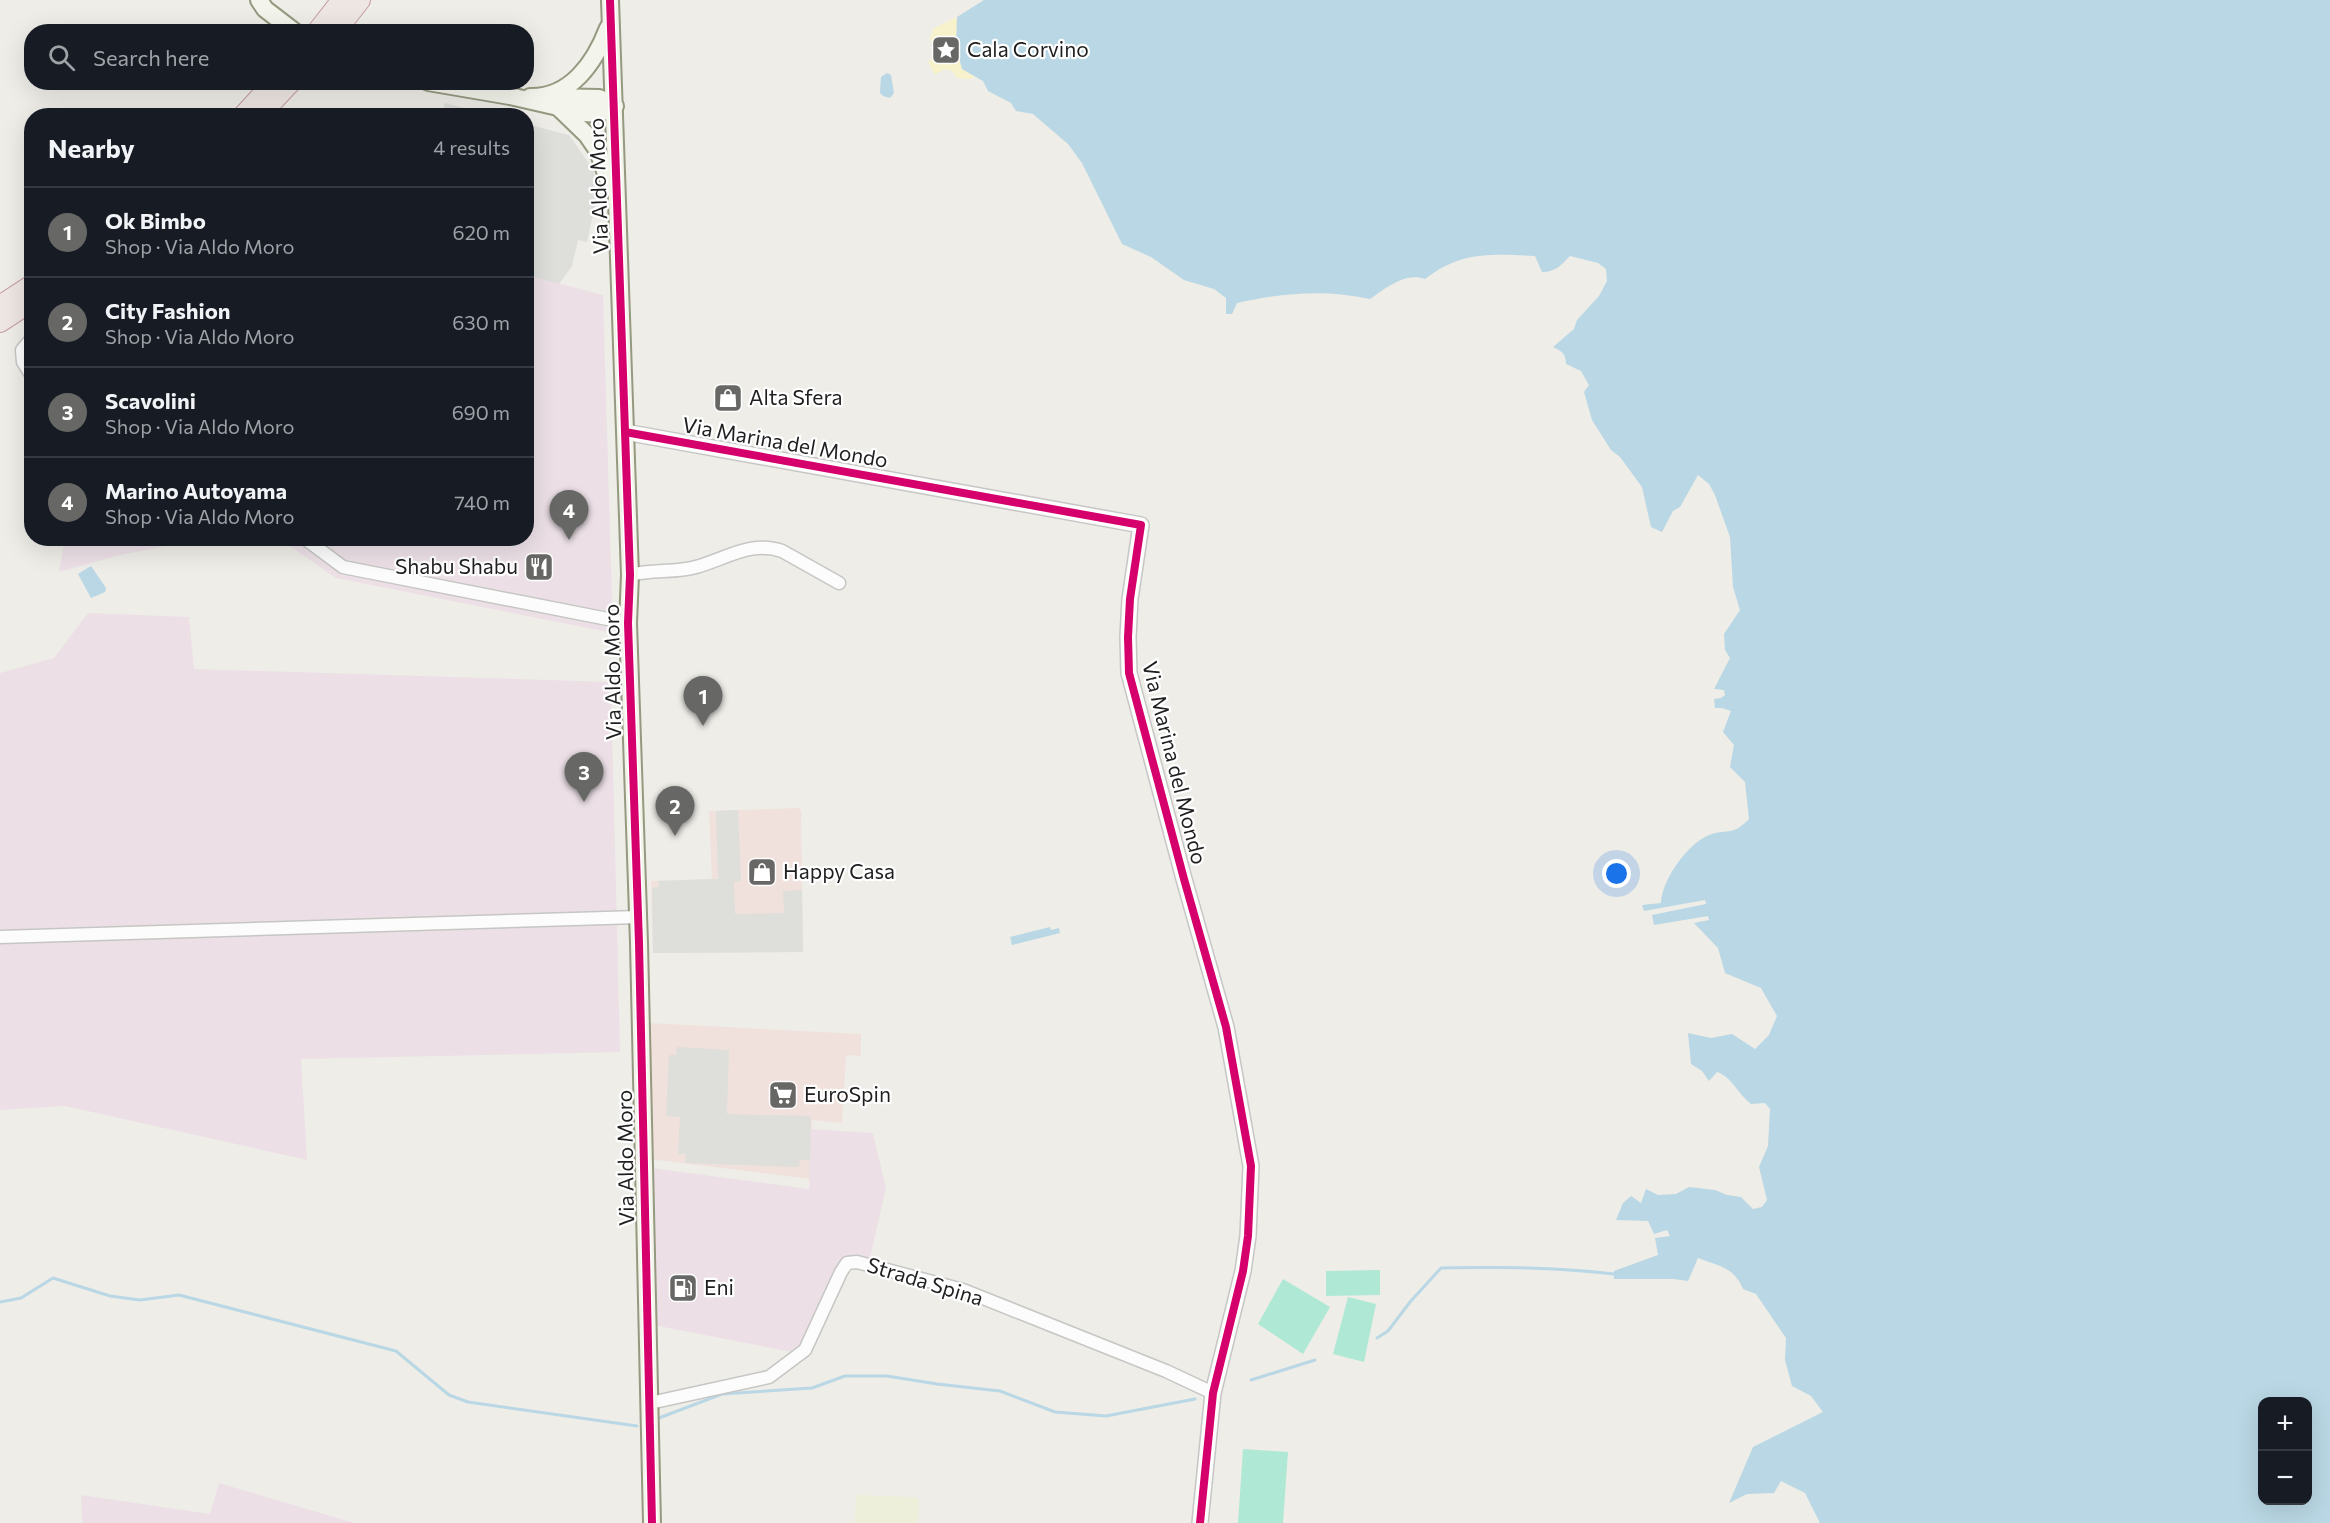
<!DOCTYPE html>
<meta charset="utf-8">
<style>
:root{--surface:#171b24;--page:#242831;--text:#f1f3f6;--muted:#9ea1a6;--line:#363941;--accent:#676765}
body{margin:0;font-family:Commissioner,sans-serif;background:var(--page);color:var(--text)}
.controls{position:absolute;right:18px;bottom:18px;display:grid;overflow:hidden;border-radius:12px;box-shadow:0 6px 24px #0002}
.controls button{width:54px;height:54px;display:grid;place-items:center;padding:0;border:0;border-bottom:2px solid var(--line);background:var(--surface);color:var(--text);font:30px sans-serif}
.you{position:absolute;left:1617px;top:874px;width:21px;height:21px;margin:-15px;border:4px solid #fff;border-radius:50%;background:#1a73e8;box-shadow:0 0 0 9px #1a73e833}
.badge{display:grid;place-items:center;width:39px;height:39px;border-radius:50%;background:var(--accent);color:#fff;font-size:20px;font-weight:700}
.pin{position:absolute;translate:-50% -50px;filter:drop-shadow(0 2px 3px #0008)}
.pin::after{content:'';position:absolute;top:32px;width:21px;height:18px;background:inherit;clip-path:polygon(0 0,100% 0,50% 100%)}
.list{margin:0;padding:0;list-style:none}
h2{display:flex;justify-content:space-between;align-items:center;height:78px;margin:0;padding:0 24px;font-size:26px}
h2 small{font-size:20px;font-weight:400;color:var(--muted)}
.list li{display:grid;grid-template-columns:39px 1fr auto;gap:18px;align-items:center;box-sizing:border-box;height:90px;padding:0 24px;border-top:2px solid var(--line)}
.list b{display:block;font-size:22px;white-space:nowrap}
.list p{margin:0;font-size:20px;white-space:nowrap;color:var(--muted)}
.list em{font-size:20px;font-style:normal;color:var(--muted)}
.icon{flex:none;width:33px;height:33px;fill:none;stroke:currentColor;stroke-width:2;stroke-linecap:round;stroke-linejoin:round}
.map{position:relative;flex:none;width:2330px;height:1523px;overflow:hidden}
.search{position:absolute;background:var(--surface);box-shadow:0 6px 24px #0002;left:24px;top:24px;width:510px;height:66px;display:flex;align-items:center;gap:15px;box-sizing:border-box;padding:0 21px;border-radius:24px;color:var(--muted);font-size:22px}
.panel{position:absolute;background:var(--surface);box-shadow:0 6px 24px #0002;left:24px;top:108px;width:510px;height:438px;border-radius:24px}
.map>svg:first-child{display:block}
.commercial{fill:#f1e1dc}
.industrial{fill:#ece0e6}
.farmland{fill:#edefda}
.sand{fill:#f7f2cc}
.pitch{fill:#afe9d5}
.parking{fill:#dededb}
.water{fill:#b9d7e4;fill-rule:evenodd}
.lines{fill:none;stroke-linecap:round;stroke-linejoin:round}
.stream{stroke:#b9d7e4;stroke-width:3}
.minor-casing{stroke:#c6c6c4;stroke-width:15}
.tertiary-casing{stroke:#c6c6c4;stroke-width:18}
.secondary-casing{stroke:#95997f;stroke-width:20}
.trunk-casing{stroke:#c69da5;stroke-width:22}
.minor{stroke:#fcfcfc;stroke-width:12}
.tertiary{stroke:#fcfcfc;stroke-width:15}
.secondary{stroke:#f3f4eb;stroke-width:16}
.trunk{stroke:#eee6e2;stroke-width:20}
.cycleway-casing{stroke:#fff;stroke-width:11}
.cycleway{stroke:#d6006c;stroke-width:8}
.labels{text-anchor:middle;stroke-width:4.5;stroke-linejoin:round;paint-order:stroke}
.poi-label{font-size:21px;fill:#1f1f1f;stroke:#fff;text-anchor:start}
.street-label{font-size:21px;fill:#1f1f1f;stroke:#fff}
</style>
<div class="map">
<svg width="2330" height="1523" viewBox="0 0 2330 1523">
<rect width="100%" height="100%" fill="#eeede8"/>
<g class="commercial">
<path d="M799 808 801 811 803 952 653 953 651 881 712 879 709 811Z"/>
<path d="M648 1023 861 1034V1056L846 1055 842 1123 812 1120 810 1179 649 1159Z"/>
</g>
<g class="industrial">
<path d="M527 275 603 295 613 633 336 578 280 539 526 538Z"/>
<path d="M65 538H188V539L185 542 116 556 59 572Z"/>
<path d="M88 613 189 617 194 669 611 682 620 1052 301 1059 307 1160 65 1106 0 1110V673L54 658Z"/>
<path d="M810 1129 873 1133 886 1188 870 1258 843 1257 799 1348 792 1352 653 1325 651 1168 809 1189Z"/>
<path d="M219 1483 354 1523H82L81 1495 210 1514Z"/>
</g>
<path class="farmland" d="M856 1495 915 1497 919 1501 918 1523H855Z"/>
<path class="sand" d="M957 17 956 46 962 69 975 77 970 79 957 78 952 71 944 69 935 75 928 62 936 54 930 39 933 29Z"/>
<g class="pitch">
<path d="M1380 1270V1295L1326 1296V1271Z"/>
<path d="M1283 1279 1330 1307 1303 1354 1258 1324Z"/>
<path d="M1348 1297 1376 1304 1364 1362 1333 1354Z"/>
<path d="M1243 1449 1288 1452 1283 1523H1238Z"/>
</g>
<g class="parking">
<path d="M445 103 493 115H441Z"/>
<path d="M526 124 569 135 594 171 598 192 587 242 578 240 572 266 559 284 527 275Z"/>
<path d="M738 810 741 881 734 882 735 914 784 913 783 891 802 890 803 952 653 953 652 888 659 887 658 881 718 879 716 811Z"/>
<path d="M677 1047 729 1050 727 1114 811 1116 810 1160H800L799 1167 685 1163 686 1154H678L680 1117 666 1116 669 1055H676Z"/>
</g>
<g class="water">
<path d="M984 0H2330V1523H1820L1805 1493 1781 1481 1774 1493 1747 1494 1729 1503 1753 1447 1823 1412 1811 1396 1792 1386 1785 1360 1786 1338 1756 1294 1743 1289C1734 1267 1719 1266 1698 1258L1688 1281 1674 1279H1614V1271L1658 1255 1655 1238 1670 1236 1667 1230 1654 1234 1648 1221 1616 1220 1623 1203 1631 1196 1641 1203 1646 1189 1658 1195 1676 1194 1689 1187 1715 1190 1727 1195 1741 1197 1753 1209 1762 1207 1767 1200 1759 1167 1768 1146 1770 1109 1765 1103 1751 1104C1738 1094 1732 1077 1717 1072L1709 1081 1702 1071 1691 1064 1688 1033 1711 1038 1732 1034 1755 1049 1769 1035 1777 1016 1761 988 1725 973 1718 948 1694 923 1709 920 1708 916 1654 925 1652 915 1706 904 1705 900 1644 911 1642 905 1661 903C1662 880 1687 845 1707 836 1727 827 1731 838 1749 819L1745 782 1730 767 1734 745 1723 732 1731 711 1722 708H1715L1714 699 1721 698 1725 695 1724 690 1714 689 1730 658 1725 650 1724 634 1740 610 1733 587 1730 537 1715 495 1709 484 1698 475 1680 507 1673 511 1662 532 1651 527 1642 487 1620 457 1611 450 1592 420 1584 392 1589 385 1581 371 1566 364C1566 354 1562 351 1553 347L1574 329 1577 320 1599 296 1607 281 1606 269 1598 263 1570 256C1561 265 1556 272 1542 272L1535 256C1492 254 1461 251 1425 279 1405 272 1386 288 1370 299 1326 289 1281 293 1237 303L1232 314H1226V298L1214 289 1184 280 1151 257 1122 244 1082 163 1068 144 1033 114 1016 111 1011 103 988 91 983 81 962 69 956 46 957 17ZM2262 1402H2308V1500H2262Z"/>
<path d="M887 73 891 75 894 93 890 98 883 96 880 93 881 77Z"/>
<path d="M91 566 106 588 105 592 91 598 78 574Z"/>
<path d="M1050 927 1051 930 1059 928 1060 933 1012 945 1010 937Z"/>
</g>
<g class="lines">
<g class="stream">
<path d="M0 1302 21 1298 53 1278 110 1296 140 1300 179 1295 396 1351 449 1395 468 1402 637 1426"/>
<path d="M1377 1338 1388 1331 1410 1302 1441 1268C1499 1267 1556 1267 1614 1274"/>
<path d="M1251 1380 1315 1360"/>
<path d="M659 1418 722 1394 812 1388 845 1376H887L937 1384 1000 1391 1055 1412 1106 1416 1195 1399"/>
</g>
<g class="minor-casing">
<g id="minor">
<path d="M32 338 22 350 23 362 32 376"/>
<path d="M304 538 343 567 628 623"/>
<path d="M630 575C652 569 675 573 696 567 725 559 752 540 782 551L839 583"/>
<path d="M0 937 638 917"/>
<path d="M650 1403 769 1377 805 1350 841 1272 847 1263 857 1262 963 1290 1166 1371 1213 1393"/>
</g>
</g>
<g class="tertiary-casing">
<path id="tertiary" d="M625 432 1141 525 1130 599 1128 637 1129 673 1184 879 1226 1027 1251 1166 1248 1236 1243 1271 1213 1393 1200 1523"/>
</g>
<g class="secondary-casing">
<g id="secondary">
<path d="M259 0 265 9 295 32"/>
<path d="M610 0 630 575 628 623 639 943 652 1523"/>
<path d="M428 82 510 96 558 107 587 135 598 151 611 188"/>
<path d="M530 97C571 98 595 62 608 28"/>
<path d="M548 97 599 98 615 106C597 119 579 112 559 108"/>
</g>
</g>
<g class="trunk-casing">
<g id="trunk">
<path d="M317 32 342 0"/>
<path d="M335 32 360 0"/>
<path d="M243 116 264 93"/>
<path d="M259 116 291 82"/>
<path d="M0 306 32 285"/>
<path d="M0 322 32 301"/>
</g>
</g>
<use href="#minor" class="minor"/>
<use href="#tertiary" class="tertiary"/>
<use href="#secondary" class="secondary"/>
<use href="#trunk" class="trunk"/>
<g class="cycleway-casing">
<g id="cycleway">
<path d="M610 0 630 575 628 623 639 943 652 1523"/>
<path d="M625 432 1141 525 1130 599 1128 637 1129 673 1184 879 1226 1027 1251 1166 1248 1236 1243 1271 1213 1393 1200 1523"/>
</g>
</g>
<use href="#cycleway" class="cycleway"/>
</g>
<defs>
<g id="sight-square" transform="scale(1.5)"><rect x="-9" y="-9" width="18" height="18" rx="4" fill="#676765" stroke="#fff"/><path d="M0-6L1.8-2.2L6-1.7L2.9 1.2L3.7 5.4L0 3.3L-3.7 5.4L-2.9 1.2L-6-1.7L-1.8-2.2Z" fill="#fff"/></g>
<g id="shop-square" transform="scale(1.5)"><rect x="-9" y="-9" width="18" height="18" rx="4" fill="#676765" stroke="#fff"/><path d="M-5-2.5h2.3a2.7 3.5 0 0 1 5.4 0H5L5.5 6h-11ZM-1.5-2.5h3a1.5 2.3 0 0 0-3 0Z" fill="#fff"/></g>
<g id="restaurant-square" transform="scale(1.5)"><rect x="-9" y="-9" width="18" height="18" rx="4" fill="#676765" stroke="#fff"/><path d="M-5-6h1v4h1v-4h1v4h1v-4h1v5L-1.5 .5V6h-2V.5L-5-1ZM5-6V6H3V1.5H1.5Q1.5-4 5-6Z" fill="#fff"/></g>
<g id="supermarket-square" transform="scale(1.5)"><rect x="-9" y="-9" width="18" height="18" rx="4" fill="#676765" stroke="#fff"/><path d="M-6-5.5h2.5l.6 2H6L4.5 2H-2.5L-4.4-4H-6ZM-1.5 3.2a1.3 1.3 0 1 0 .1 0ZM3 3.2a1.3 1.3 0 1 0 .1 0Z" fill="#fff"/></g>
<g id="fuel-square" transform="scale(1.5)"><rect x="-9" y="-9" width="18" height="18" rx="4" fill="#676765" stroke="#fff"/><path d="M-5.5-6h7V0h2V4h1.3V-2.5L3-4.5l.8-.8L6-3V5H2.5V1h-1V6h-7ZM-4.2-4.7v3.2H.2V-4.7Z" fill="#fff"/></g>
</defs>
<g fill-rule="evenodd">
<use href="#sight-square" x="946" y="50"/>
<use href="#shop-square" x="728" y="398"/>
<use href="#restaurant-square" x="539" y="567"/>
<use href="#shop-square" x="762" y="872"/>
<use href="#supermarket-square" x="783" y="1095"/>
<use href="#fuel-square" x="683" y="1288"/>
</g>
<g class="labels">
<g class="poi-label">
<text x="967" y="57">Cala Corvino</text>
<text x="749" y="405">Alta Sfera</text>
<text x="518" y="574" text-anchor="end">Shabu Shabu</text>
<text x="783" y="879">Happy Casa</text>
<text x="804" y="1102">EuroSpin</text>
<text x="704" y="1295">Eni</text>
</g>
<g class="street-label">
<text transform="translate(599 186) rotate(-92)" y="7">Via Aldo Moro</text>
<text transform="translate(785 443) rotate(10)" y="7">Via Marina del Mondo</text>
<text transform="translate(613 672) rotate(-91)" y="7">Via Aldo Moro</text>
<text transform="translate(1174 763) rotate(76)" y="7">Via Marina del Mondo</text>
<text transform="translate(626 1158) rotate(-91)" y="7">Via Aldo Moro</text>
<text transform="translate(925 1282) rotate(17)" y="7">Strada Spina</text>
</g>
</g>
</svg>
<div class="controls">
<button>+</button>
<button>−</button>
</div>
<div class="you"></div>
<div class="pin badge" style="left:703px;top:726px">1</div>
<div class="pin badge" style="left:675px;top:836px">2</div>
<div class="pin badge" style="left:584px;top:802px">3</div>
<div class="pin badge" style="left:569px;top:540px">4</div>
<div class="search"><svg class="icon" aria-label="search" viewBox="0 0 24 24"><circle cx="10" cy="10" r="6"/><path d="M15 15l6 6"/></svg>Search here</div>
<section class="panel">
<h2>Nearby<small>4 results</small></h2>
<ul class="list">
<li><span class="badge">1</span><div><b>Ok Bimbo</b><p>Shop · Via Aldo Moro</p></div><em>620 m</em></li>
<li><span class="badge">2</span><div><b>City Fashion</b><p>Shop · Via Aldo Moro</p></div><em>630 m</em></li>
<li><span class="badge">3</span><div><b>Scavolini</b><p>Shop · Via Aldo Moro</p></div><em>690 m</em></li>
<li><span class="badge">4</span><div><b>Marino Autoyama</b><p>Shop · Via Aldo Moro</p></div><em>740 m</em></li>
</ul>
</section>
</div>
